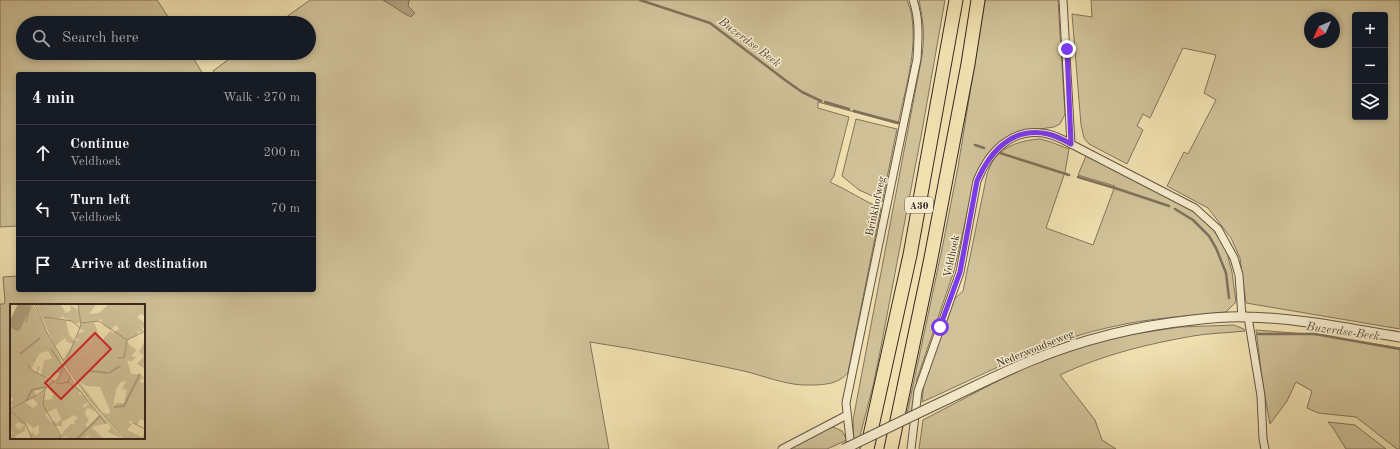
<!DOCTYPE html>
<meta charset="utf-8">
<style>
:root{--surface:#171b24;--page:#242831;--text:#f1f3f6;--muted:#9ea1a6;--line:#363941}
body{margin:0;font-family:"Old Standard TT",serif;background:var(--page);color:var(--text)}
.controls{position:absolute;right:12px;top:12px;display:grid;overflow:hidden;border-radius:4px;box-shadow:0 2px 6px #0003}
.controls button{width:36px;height:36px;display:grid;place-items:center;padding:0;border:0;border-bottom:1px solid var(--line);background:var(--surface);color:var(--text);font:20px sans-serif}
.compass{position:absolute;left:1304px;top:12px;width:36px;height:36px;border-radius:50%;background:var(--surface);box-shadow:0 2px 6px #0003;rotate:225deg}
.stop{position:absolute;width:12px;height:12px;margin:-9px;border:3px solid #7c3aed;border-radius:50%;background:#fff}
.stop.end{background:#7c3aed;border-color:#fff;box-shadow:0 1px 4px #0008}
.list{margin:0;padding:0;list-style:none}
h2{display:flex;justify-content:space-between;align-items:center;height:52px;margin:0;padding:0 16px;font-size:17px}
h2 small{font-size:13px;font-weight:400;color:var(--muted)}
.list li{display:grid;grid-template-columns:26px 1fr auto;gap:12px;align-items:center;box-sizing:border-box;height:56px;padding:0 16px;border-top:1px solid var(--line)}
.list b{display:block;font-size:15px;white-space:nowrap}
.list p{margin:0;font-size:13px;white-space:nowrap;color:var(--muted)}
.list em{font-size:13px;font-style:normal;color:var(--muted)}
.icon{flex:none;width:22px;height:22px;fill:none;stroke:currentColor;stroke-width:2;stroke-linecap:round;stroke-linejoin:round}
.map{position:relative;flex:none;width:1400px;height:449px;overflow:hidden}
.search{position:absolute;background:var(--surface);box-shadow:0 2px 6px #0003;left:16px;top:16px;width:300px;height:44px;display:flex;align-items:center;gap:10px;box-sizing:border-box;padding:0 14px;border-radius:22px;color:var(--muted);font-size:15px}
.panel{position:absolute;background:var(--surface);box-shadow:0 2px 6px #0003;left:16px;top:72px;width:300px;height:220px;border-radius:4px}
.map>svg:first-child{display:block}
.green{fill:#d0c198;stroke:#83745c;fill-rule:evenodd}
.water{fill:#b1a17f;stroke:#807059}
.lines{fill:none;stroke-linecap:round;stroke-linejoin:round}
.stream{stroke:#807059;stroke-width:2.5}
.minor-casing{stroke:#645545;stroke-width:9}
.tertiary-casing{stroke:#645545;stroke-width:11}
.motorway-casing{stroke:#362721;stroke-width:15}
.minor{stroke:#f5ebcc;stroke-width:7}
.tertiary{stroke:#f5ebcc;stroke-width:9}
.motorway{stroke:#f0e0b0;stroke-width:13}
.tertiary-bridge-casing{stroke:#645545;stroke-width:11;stroke-linecap:butt}
.tertiary-bridge{stroke:#f5ebcc;stroke-width:9}
.route{stroke:#7c3aed;stroke-width:5}
.labels{text-anchor:middle;stroke-width:3;stroke-linejoin:round;paint-order:stroke}
.shield{fill:#f5ebcc;stroke:#6f6254;stroke-width:1}
.shield-label{font-size:10px;font-weight:bold;fill:#362721}
.street-label{font-size:11px;fill:#362721;stroke:#f5ebcc}
.water-label{font-size:12px;font-style:italic;fill:#5b4c3d;stroke:#f5ebcc}
.inset-river{fill:none;stroke:#b1a17f;stroke-width:2}
.inset-road{fill:none;stroke:#a69677;stroke-width:1}
.view{fill:#d62828;fill-opacity:0.15;stroke:#d62828;stroke-width:2}
.inset-edge{fill:none;stroke:#362721;stroke-width:2}
</style>
<div class="map">
<svg width="1400" height="449" viewBox="0 0 1400 449">
<rect width="100%" height="100%" fill="#f0e0b0"/>
<filter id="stains"><feTurbulence type="fractalNoise" baseFrequency=".005" numOctaves="4"/><feColorMatrix values="0 0 0 0 .2 0 0 0 0 .09 0 0 0 0 .02 0 0 0 .5 -.17"/></filter>
<radialGradient id="worn" r=".72"><stop offset=".6" stop-color="#630" stop-opacity="0"/><stop offset="1" stop-color="#630" stop-opacity=".3"/></radialGradient>
<g class="green">
<path d="M0 0H157L172 23H23V53H190L203 74H18V226L0 227Z"/>
<path d="M310 0H383L397 8 408 6 409 0H907C909 6 912 12 912 18 917 53 905 90 898 124L818 102V108L849 117 834 176 830 182C848 190 863 201 881 208L848 372C839 386 818 385 803 385 783 384 764 376 744 371 693 360 642 350 590 342L609 449H0V304H4L5 301 3 277 18 276V290H314V74H215L213 71 237 53H309V23H278ZM11 305H144V438H11Z"/>
<path d="M919 0H945L922 131 880 352 873 386 857 447 854 448 853 420 922 56C925 35 923 20 919 0Z"/>
<path d="M985 0H1058L1065 114 1060 124 1054 127 1025 131 1007 137 990 152 983 163 975 179 954 271 917 379 911 420 905 423 942 249 958 167Z"/>
<path d="M1091 0H1400V329L1246 303 1240 258 1231 238 1208 208 1167 186 1184 152 1188 154 1216 100 1204 93 1216 55 1183 48 1150 118 1143 114 1137 126 1143 130 1127 164 1089 144 1084 138 1081 125 1072 14 1092 17ZM1355 15H1385V117H1355ZM1310 18H1334V42H1310Z"/>
<path d="M856 119 897 129 882 202 879 199 859 190 842 176Z"/>
<path d="M1040 139 1051 142 1069 149 1065 172 1046 228 1093 245 1115 186 1078 175 1086 156 1169 196 1203 218 1214 231 1226 249 1232 272 1236 302 1226 312C1188 316 1149 318 1111 327 1045 341 983 375 922 402L924 382 952 301 963 291 987 174C989 169 991 164 994 159 1005 145 1023 140 1040 139Z"/>
<path d="M1234 325 1244 329 1245 331C1228 333 1210 333 1193 336 1147 344 1102 355 1060 375L1095 420 1102 440 1116 449H919L923 420 1032 363 1075 348 1128 335 1180 327Z"/>
<path d="M1256 330 1319 335 1400 348V449H1397L1356 417 1318 413 1307 408 1312 391 1296 382 1287 401 1270 424 1263 385Z"/>
<path d="M1328 422 1355 425 1386 449H1346L1333 428Z"/>
<path d="M833 427 842 431 847 440 827 449H789L825 430Z"/>
</g>
<path class="water" d="M383 0H409L408 6 415 13 411 17C401 13 393 5 383 0Z"/>
<g class="lines">
<g class="stream">
<path d="M640 0 710 23 785 80 802 92 821 101"/>
<path d="M825 102 849 109"/>
<path d="M854 111 899 123"/>
<path d="M975 145 984 148"/>
<path d="M1000 153 1069 175"/>
<path d="M1078 177 1118 189 1169 206"/>
<path d="M1175 209 1193 220 1209 236 1216 248 1226 273 1229 298"/>
<path d="M1258 334H1315L1400 349"/>
</g>
<g class="minor-casing">
<g id="minor">
<path d="M1063 0 1071 144 1195 208 1218 229 1234 258 1239 275 1242 317"/>
<path d="M1248 317 1261 396 1263 439 1265 449"/>
<path d="M782 449 847 415"/>
<path d="M851 449 846 403 917 59C918 39 920 20 913 0"/>
<path d="M911 449 918 391 960 272 977 181C989 151 1013 126 1048 134 1056 136 1064 140 1071 144"/>
</g>
</g>
<g class="tertiary-casing">
<path id="tertiary" d="M931 407C964 392 996 375 1030 361 1083 339 1136 326 1193 320 1211 318 1229 316 1247 317 1299 318 1350 329 1400 337"/>
</g>
<g class="motorway-casing">
<g id="motorway">
<path d="M867 449 910 255 956 0"/>
<path d="M891 449 930 263 968 64 978 0"/>
</g>
</g>
<use href="#minor" class="minor"/>
<use href="#tertiary" class="tertiary"/>
<use href="#motorway" class="motorway"/>
<g class="tertiary-bridge-casing">
<path id="tertiary-bridge" d="M844 449 931 407"/>
</g>
<use href="#tertiary-bridge" class="tertiary-bridge"/>
</g>
<g class="lines">
<path class="route" d="M940 327 960 272 977 181C990 151 1013 126 1048 134 1056 136 1064 140 1071 144L1067 49"/>
</g>
<g class="labels">
<rect class="shield" x="905" y="197" width="28" height="16" rx="3"/>
<g class="shield-label">
<text x="919" y="209">A30</text>
</g>
<g class="street-label">
<text transform="translate(875 206) rotate(-78)" y="4">Brinkhofweg</text>
<text transform="translate(951 256) rotate(-78)" y="4">Veldhoek</text>
<text transform="translate(1035 348) rotate(-22)" y="4">Nederwoudseweg</text>
</g>
<g class="water-label">
<text transform="translate(750 42) rotate(37)" y="4">Buzerdse Beek</text>
<text transform="translate(1343 331) rotate(8)" y="4">Buzerdse Beek</text>
</g>
</g>
<g transform="translate(10 304)">
<rect width="135" height="135" fill="#f0e0b0"/>
<path d="M19 0H23L54 62 45 51 76 94 113 135 98 128 101 123 97 119 82 123 94 135H78L79 131 73 135H55L57 132 49 135 54 127 61 120H65L64 117 68 114 64 111 52 118V122H44L51 133 48 135H23L19 129H24L25 133 29 129V121L23 124 18 119 12 120 8 118 5 121 7 124 9 126 15 120V127L5 132 7 135H0L2 128 0 126V105L15 98 23 104 28 100 22 94 3 103 0 100 3 95 0 91V23L10 26 20 5ZM38 47 42 54 34 57 31 71 27 70 30 63 28 62 26 69 21 65 30 49ZM45 69H50L46 78 38 84 43 90 42 95 34 96 35 86 27 92 23 85 38 83 45 78 37 77 34 72 38 73ZM69 88H71L90 111 77 124 76 119H79L78 115 81 113 77 114 75 109 77 104 82 105V109L84 105 79 99 75 103 72 102 79 98 72 90 69 91ZM46 104 51 115 46 120 45 117 41 119 35 110ZM26 0H50L56 9 61 6 60 1 68 6V0H86L79 10 89 9 99 0H135V12L131 10 127 13 135 19V26L131 20 133 27 130 28 128 26V30L117 36 119 41 127 46 121 52 126 53 121 58 117 55 121 70H130L135 74 130 76 131 79 135 78V117L130 115 127 121 121 118 122 115 120 118 117 117 122 120 117 126 132 133 135 128V135H116L82 98 55 59 57 54 55 59 47 47ZM52 12 65 20 71 18 70 25 75 27 68 29 66 34 69 36 65 37 59 31 56 16 40 14H51ZM91 15 94 22 93 25 95 22 100 26 106 21 109 25 103 29 100 27 91 38 84 18ZM55 34 57 38 63 40 53 55 45 42ZM69 77 76 82 90 83 100 107 99 110 93 109ZM116 77 112 85 117 86 114 99H106L103 103 106 85 111 78ZM135 36V65L127 60 134 52 129 48Z" fill="#d0c198" fill-rule="evenodd"/>
<path d="M8 0H19L20 5 10 26 7 27 0 23V16Z" fill="#b1a17f"/>
<path class="inset-river" d="M10 50 30 34M80 67 98 69M99 69 110 62M16 97 22 86 36 83M104 103 114 102 130 70M67 135 90 112"/>
<path class="inset-road" d="M25 0 37 29 60 68 80 96 115 135M34 13 62 17 70 24M16 18 21 0M71 19 89 17 117 36 135 27M41 45 60 73 58 78M108 54H114L117 36M17 60 23 67 45 78M46 78 49 80 58 78 71 88 96 120M35 85 33 101 51 132 48 135M0 105 26 92 49 74 71 21 68 0M0 106 16 121 22 135M123 119 135 125"/>
<path class="view" d="M85 29 101 45 51 95 35 79Z"/>
<rect width="135" height="135" class="inset-edge"/>
</g>
<rect width="100%" height="100%" filter="url(#stains)"/>
<rect width="100%" height="100%" fill="url(#worn)"/>
</svg>
<div class="controls">
<button>+</button>
<button>−</button>
<button><svg class="icon" aria-label="layers" viewBox="0 0 24 24"><path d="M12 4l9 5-9 5-9-5zM3 14l9 5 9-5"/></svg></button>
</div>
<svg class="compass" viewBox="-18 -18 36 36"><path d="M0-13l5 13h-10z" fill="#e53935"/><path d="M0 13l5-13h-10z" fill="#9ea1a6"/></svg>
<div class="stop" style="left:940px;top:327px"></div>
<div class="stop end" style="left:1067px;top:49px"></div>
<div class="search"><svg class="icon" aria-label="search" viewBox="0 0 24 24"><circle cx="10" cy="10" r="6"/><path d="M15 15l6 6"/></svg>Search here</div>
<section class="panel">
<h2>4 min<small>Walk · 270 m</small></h2>
<ul class="list">
<li><svg class="icon" aria-label="ahead" viewBox="0 0 24 24"><path d="M12 20V5M6 11l6-6 6 6"/></svg><div><b>Continue</b><p>Veldhoek</p></div><em>200 m</em></li>
<li><svg class="icon" aria-label="left" viewBox="0 0 24 24"><path d="M17 20v-9H6M10 6l-5 5 5 5"/></svg><div><b>Turn left</b><p>Veldhoek</p></div><em>70 m</em></li>
<li><svg class="icon" aria-label="arrive" viewBox="0 0 24 24"><path d="M6 21V4h12l-3 4 3 4H6"/></svg><div><b>Arrive at destination</b></div></li>
</ul>
</section>
</div>
